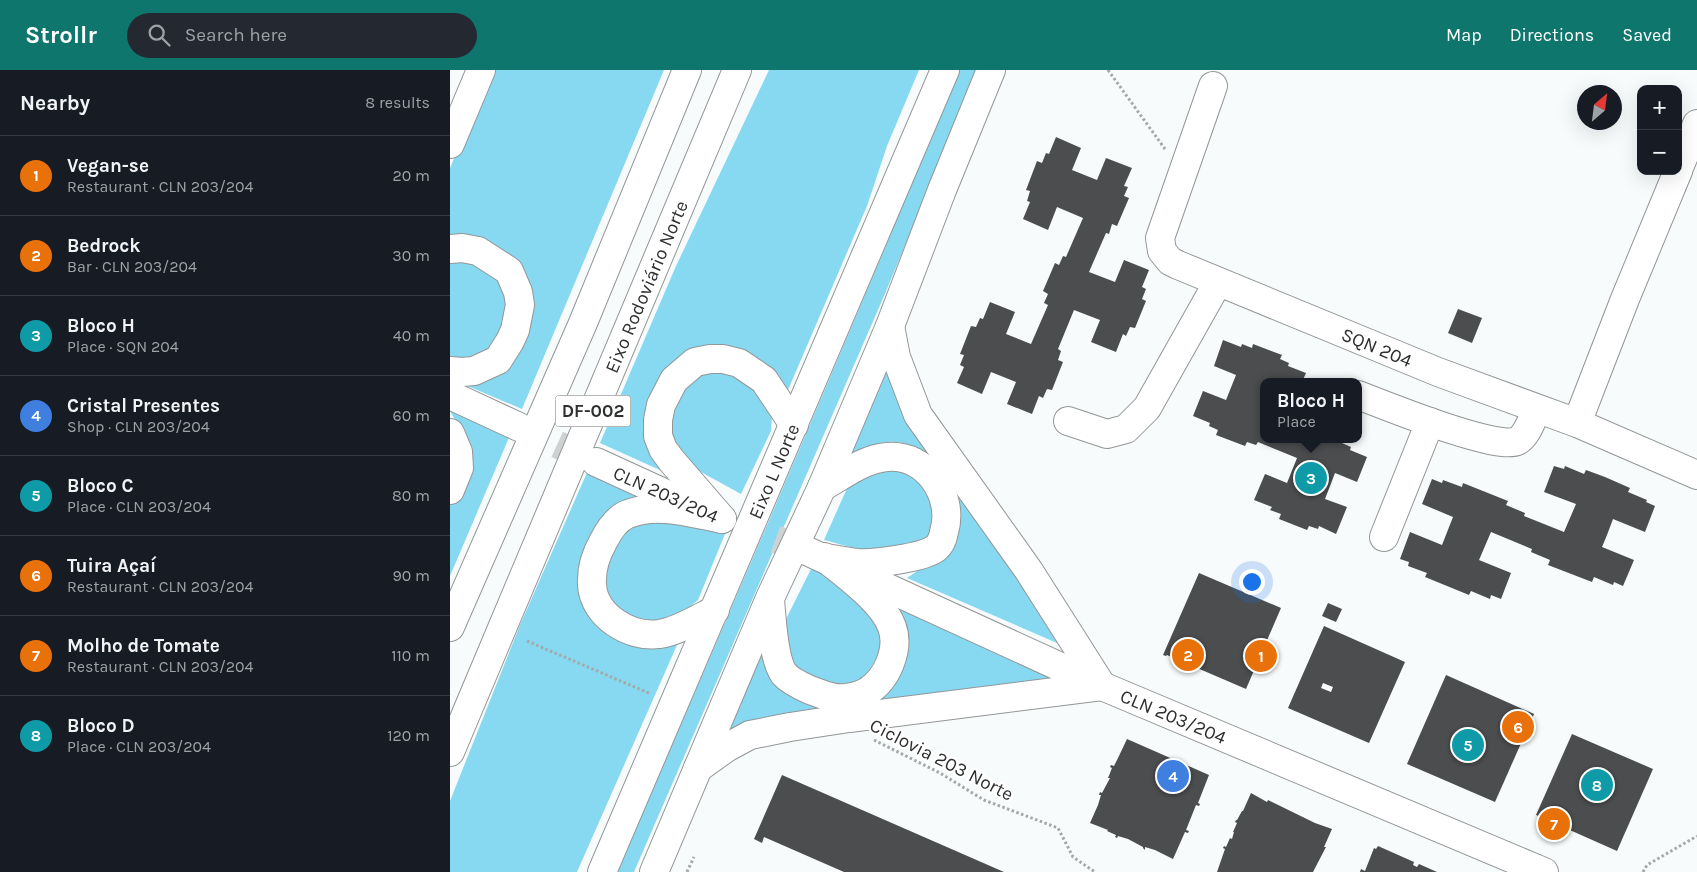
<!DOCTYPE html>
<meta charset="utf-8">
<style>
:root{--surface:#171b24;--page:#242831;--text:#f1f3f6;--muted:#9ea1a6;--line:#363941;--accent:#0f766e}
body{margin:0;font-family:Karla,sans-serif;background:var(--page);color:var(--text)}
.controls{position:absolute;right:15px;top:15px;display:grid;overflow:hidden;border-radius:10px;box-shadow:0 5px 20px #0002}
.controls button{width:45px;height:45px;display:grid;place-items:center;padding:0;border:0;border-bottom:1px solid var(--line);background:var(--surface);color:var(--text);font:25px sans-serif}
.compass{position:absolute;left:1127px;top:15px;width:45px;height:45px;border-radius:50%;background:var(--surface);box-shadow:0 5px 20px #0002;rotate:28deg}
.you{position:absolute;left:801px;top:511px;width:18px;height:18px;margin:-12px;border:4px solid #fff;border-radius:50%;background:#1a73e8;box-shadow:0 0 0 8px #1a73e833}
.badge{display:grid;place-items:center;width:32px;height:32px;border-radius:50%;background:var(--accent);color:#fff;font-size:16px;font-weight:700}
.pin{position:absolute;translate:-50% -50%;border:2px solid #fff;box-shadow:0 1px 5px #0006}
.popup{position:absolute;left:810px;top:308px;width:102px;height:65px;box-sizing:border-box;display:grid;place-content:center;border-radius:10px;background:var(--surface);filter:drop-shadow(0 1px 4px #0005);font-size:16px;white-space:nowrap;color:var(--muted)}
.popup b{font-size:19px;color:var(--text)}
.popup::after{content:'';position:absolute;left:50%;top:100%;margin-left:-10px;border:10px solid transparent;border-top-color:var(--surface)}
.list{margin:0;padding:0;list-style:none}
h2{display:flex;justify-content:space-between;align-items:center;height:65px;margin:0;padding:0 20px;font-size:21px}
h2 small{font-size:16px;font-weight:400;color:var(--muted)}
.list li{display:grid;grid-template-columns:32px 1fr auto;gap:15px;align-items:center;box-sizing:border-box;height:80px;padding:0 20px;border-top:1px solid var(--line)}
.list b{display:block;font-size:19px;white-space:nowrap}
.list p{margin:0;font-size:16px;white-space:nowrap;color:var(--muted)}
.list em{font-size:16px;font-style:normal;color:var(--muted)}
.icon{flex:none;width:28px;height:28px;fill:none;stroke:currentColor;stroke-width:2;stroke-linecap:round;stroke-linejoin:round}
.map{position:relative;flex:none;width:1247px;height:802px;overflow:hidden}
header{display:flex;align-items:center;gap:30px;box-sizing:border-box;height:70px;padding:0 25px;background:var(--accent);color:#fff}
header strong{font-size:24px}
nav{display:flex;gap:28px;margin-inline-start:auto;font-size:18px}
.search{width:350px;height:45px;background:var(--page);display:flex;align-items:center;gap:12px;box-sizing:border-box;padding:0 18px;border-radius:28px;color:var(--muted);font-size:19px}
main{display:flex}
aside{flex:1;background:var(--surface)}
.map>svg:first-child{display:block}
.green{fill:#87d9f2}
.building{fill:#4b4d4f;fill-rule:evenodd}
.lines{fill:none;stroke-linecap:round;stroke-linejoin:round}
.tertiary-tunnel{stroke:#cfd2d3;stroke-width:28;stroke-dasharray:28 14;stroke-linecap:butt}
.minor-casing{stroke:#939697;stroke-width:30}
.tertiary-casing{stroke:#939697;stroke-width:30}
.primary-casing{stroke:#939697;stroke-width:30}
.trunk-casing{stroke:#939697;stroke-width:30}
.path{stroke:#a5a8a9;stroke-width:3;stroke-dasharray:2.5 2.5;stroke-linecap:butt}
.minor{stroke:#fff;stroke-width:28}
.tertiary{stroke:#fff;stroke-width:28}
.primary{stroke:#fff;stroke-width:28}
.trunk{stroke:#fff;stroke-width:28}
.labels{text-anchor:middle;stroke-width:5;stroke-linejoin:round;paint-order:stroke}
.shield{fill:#fff;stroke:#6d6d6d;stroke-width:1}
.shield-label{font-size:18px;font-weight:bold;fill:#2e2f2f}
.street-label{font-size:19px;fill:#2e2f2f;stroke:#fff}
</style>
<header>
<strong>Strollr</strong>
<div class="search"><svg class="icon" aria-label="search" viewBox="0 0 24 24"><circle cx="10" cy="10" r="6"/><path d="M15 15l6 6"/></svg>Search here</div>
<nav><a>Map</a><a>Directions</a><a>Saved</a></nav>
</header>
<main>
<aside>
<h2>Nearby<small>8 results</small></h2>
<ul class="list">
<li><span class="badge" style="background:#e8710a">1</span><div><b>Vegan-se</b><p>Restaurant · CLN 203/204</p></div><em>20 m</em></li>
<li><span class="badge" style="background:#e8710a">2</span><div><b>Bedrock</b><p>Bar · CLN 203/204</p></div><em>30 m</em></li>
<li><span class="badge" style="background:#0f9aa8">3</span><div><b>Bloco H</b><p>Place · SQN 204</p></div><em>40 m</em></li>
<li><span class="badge" style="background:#3f7fe0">4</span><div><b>Cristal Presentes</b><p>Shop · CLN 203/204</p></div><em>60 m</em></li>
<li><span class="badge" style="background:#0f9aa8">5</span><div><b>Bloco C</b><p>Place · CLN 203/204</p></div><em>80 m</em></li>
<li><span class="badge" style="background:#e8710a">6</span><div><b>Tuira Açaí</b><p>Restaurant · CLN 203/204</p></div><em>90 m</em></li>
<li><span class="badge" style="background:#e8710a">7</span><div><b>Molho de Tomate</b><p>Restaurant · CLN 203/204</p></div><em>110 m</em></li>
<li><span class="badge" style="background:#0f9aa8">8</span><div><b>Bloco D</b><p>Place · CLN 203/204</p></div><em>120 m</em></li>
</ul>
</aside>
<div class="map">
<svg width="1247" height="802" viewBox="0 0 1247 802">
<rect width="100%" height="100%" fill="#f7fbfc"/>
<g class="green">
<path d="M41 0H214L72 339 6 311 22 306 76 222 0 168V98Z"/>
<path d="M319 0H469L437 76 417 136 335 327 320 303 221 300V405L150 373 226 196Z"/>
<path d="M509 0H528L434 226 184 802H167C283 535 398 269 509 0Z"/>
<path d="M6 186 45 202 59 226 55 265 35 284 21 290H0V187Z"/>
<path d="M441 276 630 583 457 508 476 495 493 481 484 391C464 373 440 365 415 379 406 384 397 392 389 399Z"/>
<path d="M272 300 304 312 322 346 321 361 291 424 240 396 219 370 216 346 241 307Z"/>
<path d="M0 336 61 363 0 506V429L7 353 0 341Z"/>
<path d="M450 392 487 433C485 441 484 461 480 467 458 498 403 477 374 470L398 416 405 407Z"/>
<path d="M139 398 204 426 150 451 142 463 138 472 140 529 231 566 127 802H0V731L70 555Z"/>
<path d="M189 447 277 459 248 530 231 544 222 549 202 551 187 549 175 542 159 529 150 504 155 477Z"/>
<path d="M362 497 429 541 433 576 410 617 391 623 344 599 331 568 334 553Z"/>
<path d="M446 530 627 610H587L311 648C295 652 284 657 272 668L316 566 325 596 414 625 452 547Z"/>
</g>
<g class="building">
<path d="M606 67 631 78 622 100 647 110 656 88 682 98 674 116 678 117 674 126 679 128 667 156 662 154 659 164 656 163 639 202 665 212 674 190 699 200 692 217 696 219 692 229 696 231 685 258 680 257 676 266 673 264 666 282 641 272 650 250 624 240 608 279 611 281 608 290 613 292 602 320 597 319 593 328 589 326 582 344 557 334 566 312 541 302 532 324 507 313 514 297 510 295 514 285 510 284 521 256 526 257 530 248 533 249 540 232 565 242 556 264 581 274 598 235 594 233 598 224 593 221 605 193 609 195 613 186 616 187 633 148 607 137 598 160 573 149 580 132 577 131 580 121 576 120 587 91 592 93 596 83 599 84Z"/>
<path d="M1008 239 1032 248 1022 273 998 263Z"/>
<path d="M773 270 791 277 792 274 802 278 803 274 832 285 830 289 839 293 838 296 856 303 852 312H814V369H893L892 373 901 377 900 380 917 387 907 412 885 403 875 429 897 437 886 464 869 456 868 459 859 456 857 460 829 449 831 444 820 440 822 437 804 430 815 404 837 413 847 388 808 372 806 375 797 372 795 376 766 365 768 360 759 356 760 353 743 346 753 321 776 330 786 305 764 296Z"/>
<path d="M1104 396 1114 399 1115 396 1134 404 1136 400 1155 407 1180 418 1178 422 1197 430 1196 432 1205 436 1195 462 1163 449 1157 465 1152 477 1184 490 1173 516 1164 512 1163 515 1144 507 1142 512 1098 495 1100 490 1081 482 1082 479 1041 462 1029 490 1061 503 1051 529 1041 525 1040 529 1021 521 1019 525 975 507 977 503 958 496 959 492 950 489 960 462 992 475 1003 447 972 434 982 409 992 413 993 410 1012 417 1013 413 1058 431 1056 435 1075 443 1074 446 1114 462 1126 434 1094 422Z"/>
<path d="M749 503 831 538 796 619 717 585 716 586 713 585Z"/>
<path d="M878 533 892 539 886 552 872 546Z"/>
<path d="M874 556 955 592 919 673 838 638ZM873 613 883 617 881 622 871 618Z"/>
<path d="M996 605 1084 644 1045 732 957 694Z"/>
<path d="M1122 664 1203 699 1167 781 1086 745Z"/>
<path d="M677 669 759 705 748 733 750 734 749 736 746 735 736 760 739 761 738 763 735 762 723 789 705 780 695 777V780L693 778V777L678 769 668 766 667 768 665 767 666 765 657 761 658 760 640 753 648 735 651 725H649L650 722 652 723 660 708H658L662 698 660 697 661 695 664 696 668 688Z"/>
<path d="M332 705 554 802H394L314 767 312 773 304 769Z"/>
<path d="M801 723 817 732 818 730 865 753 882 759 874 777H876L863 802H767L775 779 773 778 774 776 776 777 780 768 782 769 784 762H783L787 753 785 752 786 750H787L792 741H793Z"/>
<path d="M928 776 964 792 963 795 967 797 969 794 987 802H910L911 799 915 801 924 778 926 779Z"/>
</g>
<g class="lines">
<g class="tertiary-tunnel">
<path d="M69 357 146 392"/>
<path d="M286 455 357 481"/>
</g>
<g class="minor-casing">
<g id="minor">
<path id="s1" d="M763 16 710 168 712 181 720 191 728 195 988 302 1127 353 1247 405"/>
<path d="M1228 100 1247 54"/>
<path d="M908 325C934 335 1047 381 1067 371 1077 366 1082 349 1087 339"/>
<path d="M618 351 657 364 676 359 697 338 768 212"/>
<path d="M1127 353 1175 229 1228 101"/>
<path d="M934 467 980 352"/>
</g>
</g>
<g class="tertiary-casing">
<g id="tertiary">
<path d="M0 325 69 357"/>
<path d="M146 392 253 441"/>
<path id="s2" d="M357 481 652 616 1094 802"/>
</g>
</g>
<g class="primary-casing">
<g id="primary">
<path d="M0 74 31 0"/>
<path d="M0 179 12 178 28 181 59 201 68 222 70 235 65 260 60 271 48 290 24 301 12 302 0 301"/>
<path d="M0 363 8 382 9 398 0 420"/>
<path d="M372 417C392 406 413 389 437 387 476 383 505 426 494 462 493 468 491 474 486 478 474 488 423 494 408 493 397 492 385 489 374 488"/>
<path d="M272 449 221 390 213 379 208 366V350L211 335 224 310 245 292 260 289H273L289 293 314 310 344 355"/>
<path d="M320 530C322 549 323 589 334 604 340 611 351 616 360 620 372 624 383 630 396 628 404 627 412 625 418 621 437 609 450 579 442 557 433 531 395 505 374 487"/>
<path d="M265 540C249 548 227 562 209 564 180 568 144 546 142 515 141 499 145 486 153 472 158 462 167 448 178 444 208 432 241 443 272 449"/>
<path d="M248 698 276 678 300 665 340 657 399 648 652 616 579 501 468 345 446 287 440 256"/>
<path id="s3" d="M152 802 495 0"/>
<path d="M204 802 320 528 372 417 440 256 492 120 541 0"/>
</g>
</g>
<g class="trunk-casing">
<g id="trunk">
<path d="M0 557 133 253 237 0"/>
<path id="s4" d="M0 682 287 0"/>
</g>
</g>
<g class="path">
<path d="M658 0 715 79"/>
<path d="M77 571 201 624"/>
<path d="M424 670 490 703 534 730 608 758 623 787 645 802"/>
<path d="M237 802 244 787"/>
<path d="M1193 802 1197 795 1247 766"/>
</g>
<use href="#minor" class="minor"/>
<use href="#tertiary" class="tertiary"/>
<use href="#primary" class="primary"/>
<use href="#trunk" class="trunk"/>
</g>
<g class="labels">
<rect class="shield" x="105.5" y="325.5" width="75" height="31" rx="4"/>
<g class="shield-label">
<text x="143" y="347">DF-002</text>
</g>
<g class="street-label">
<text dy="7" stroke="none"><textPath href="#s4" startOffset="505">Eixo Rodoviário Norte</textPath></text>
<text dy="7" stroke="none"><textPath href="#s1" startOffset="411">SQN 204</textPath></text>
<text dy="7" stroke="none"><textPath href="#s3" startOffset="436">Eixo L Norte</textPath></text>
<text transform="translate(216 424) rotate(24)" y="7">CLN 203/204</text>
<text dy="7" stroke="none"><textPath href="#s2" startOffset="402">CLN 203/204</textPath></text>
<text transform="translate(492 689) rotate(27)" y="7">Ciclovia 203 Norte</text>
</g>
</g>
</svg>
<div class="controls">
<button>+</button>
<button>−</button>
</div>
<svg class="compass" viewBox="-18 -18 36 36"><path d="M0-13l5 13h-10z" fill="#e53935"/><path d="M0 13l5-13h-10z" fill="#9ea1a6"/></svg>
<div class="you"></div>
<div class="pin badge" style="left:811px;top:586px;background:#e8710a">1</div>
<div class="pin badge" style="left:738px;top:585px;background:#e8710a">2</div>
<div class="pin badge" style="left:861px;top:408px;background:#0f9aa8">3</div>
<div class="popup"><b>Bloco H</b>Place</div>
<div class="pin badge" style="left:723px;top:706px;background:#3f7fe0">4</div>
<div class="pin badge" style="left:1018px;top:675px;background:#0f9aa8">5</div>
<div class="pin badge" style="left:1068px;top:657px;background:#e8710a">6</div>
<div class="pin badge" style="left:1104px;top:754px;background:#e8710a">7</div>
<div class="pin badge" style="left:1147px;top:715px;background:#0f9aa8">8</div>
</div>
</main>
